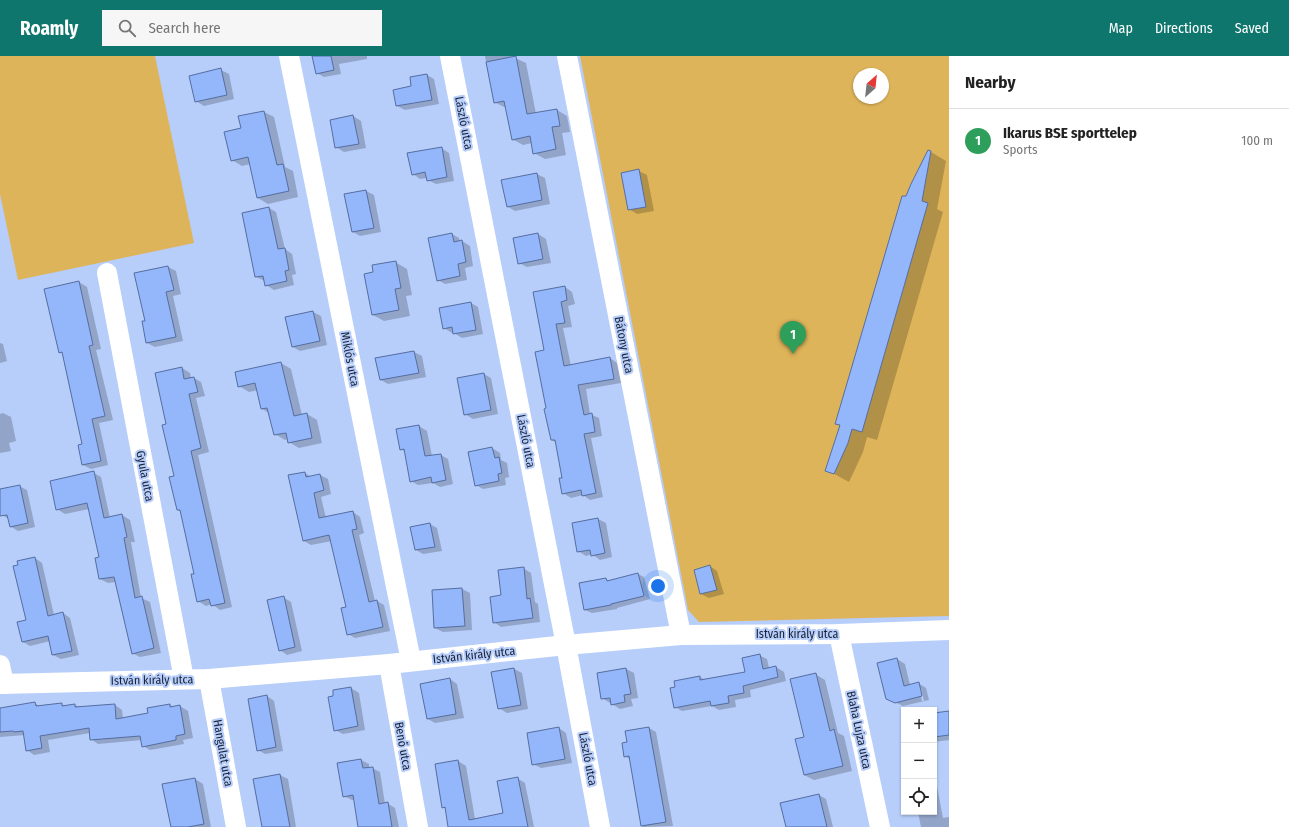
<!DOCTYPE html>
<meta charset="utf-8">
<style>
:root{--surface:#fff;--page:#f6f6f6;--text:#222;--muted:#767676;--line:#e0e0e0;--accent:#0f766e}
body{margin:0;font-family:"Fira Sans Condensed",sans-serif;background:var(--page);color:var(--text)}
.controls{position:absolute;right:12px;bottom:12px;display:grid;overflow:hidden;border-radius:0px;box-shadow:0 1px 3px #0004}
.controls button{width:36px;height:36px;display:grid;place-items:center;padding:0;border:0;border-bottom:1px solid var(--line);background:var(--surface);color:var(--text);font:20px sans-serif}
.compass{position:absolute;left:853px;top:12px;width:36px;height:36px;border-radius:50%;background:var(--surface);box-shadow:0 1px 3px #0004;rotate:27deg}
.you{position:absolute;left:658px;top:530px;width:14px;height:14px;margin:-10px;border:3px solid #fff;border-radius:50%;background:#1a73e8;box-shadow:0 0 0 6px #1a73e833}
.badge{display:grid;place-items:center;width:26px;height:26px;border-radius:50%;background:var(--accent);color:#fff;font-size:13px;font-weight:700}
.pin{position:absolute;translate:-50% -33px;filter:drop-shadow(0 1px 2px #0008)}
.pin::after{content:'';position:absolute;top:21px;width:14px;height:12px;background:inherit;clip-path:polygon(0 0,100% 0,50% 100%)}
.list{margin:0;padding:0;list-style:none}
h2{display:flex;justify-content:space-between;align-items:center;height:52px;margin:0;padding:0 16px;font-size:17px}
h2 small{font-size:13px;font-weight:400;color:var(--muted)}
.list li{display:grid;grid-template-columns:26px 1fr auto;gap:12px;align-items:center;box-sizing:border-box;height:64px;padding:0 16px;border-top:1px solid var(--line)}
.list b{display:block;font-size:15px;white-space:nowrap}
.list p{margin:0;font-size:13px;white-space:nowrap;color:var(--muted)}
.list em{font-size:13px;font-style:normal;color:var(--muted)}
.icon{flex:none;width:22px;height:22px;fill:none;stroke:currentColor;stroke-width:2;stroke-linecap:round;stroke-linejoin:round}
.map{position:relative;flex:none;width:949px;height:771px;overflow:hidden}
header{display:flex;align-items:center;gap:24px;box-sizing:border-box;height:56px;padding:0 20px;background:var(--accent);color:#fff}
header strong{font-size:19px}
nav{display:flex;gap:22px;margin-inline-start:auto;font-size:14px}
.search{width:280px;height:36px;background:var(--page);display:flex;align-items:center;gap:10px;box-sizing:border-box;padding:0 14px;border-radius:0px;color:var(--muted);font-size:15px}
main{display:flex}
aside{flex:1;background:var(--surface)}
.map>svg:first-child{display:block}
.green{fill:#deb45a;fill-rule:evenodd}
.shadow{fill:#0003;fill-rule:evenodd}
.building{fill:#94b6fb;stroke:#556ea0}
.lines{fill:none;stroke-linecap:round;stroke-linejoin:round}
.minor{stroke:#fff;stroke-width:20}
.labels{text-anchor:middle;stroke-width:4;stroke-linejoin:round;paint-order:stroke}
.street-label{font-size:12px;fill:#172136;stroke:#b7cdfa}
</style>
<header>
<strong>Roamly</strong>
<div class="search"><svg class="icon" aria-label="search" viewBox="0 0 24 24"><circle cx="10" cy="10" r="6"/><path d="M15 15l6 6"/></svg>Search here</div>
<nav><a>Map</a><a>Directions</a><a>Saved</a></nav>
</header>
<main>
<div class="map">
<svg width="949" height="771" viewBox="0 0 949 771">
<rect width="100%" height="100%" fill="#b7cdfa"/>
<g class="green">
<path d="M0 0H155L194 187 18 224 0 138Z"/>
<path d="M580 0H949V560L699 566 688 554ZM859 18H883V42H859Z"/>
</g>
<g class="shadow">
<path d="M313 0H367V3L339 8 341 18 324 21 317 17Z"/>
<path d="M485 0H514L515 2 526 7 536 58 557 54 567 60 570 76 562 77 566 99 545 103 534 97 532 87 523 89 512 83 506 52 494 46Z"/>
<path d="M221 14 229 18 234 43 204 50 196 45Z"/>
<path d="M427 19 434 23 439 48 405 54 397 50 413 31Z"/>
<path d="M264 56 274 61 285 111 293 115 298 141 268 148 258 142 250 108 242 110 232 104 242 72Z"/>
<path d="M353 60 361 65 366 92 344 96 336 91Z"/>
<path d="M441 92 449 97 454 125 436 128 428 124 427 122 420 123 413 118Z"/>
<path d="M931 96 946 105 937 153 943 156 877 384 867 381 863 396 849 426 827 414 841 370 836 367 907 142Z"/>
<path d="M639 115 647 119 654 155 637 158 629 153Z"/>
<path d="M537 118 545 122 550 148 515 155 507 150Z"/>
<path d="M366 135 374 139 381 176 360 180 353 176 346 138Z"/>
<path d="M269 152 276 156 285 193 292 198 296 218 292 219 294 229 274 234 266 229 265 225 256 221Z"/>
<path d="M452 178 459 182 460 186 462 185 470 190 473 210 465 212 467 224 445 228 438 224Z"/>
<path d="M538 178 546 183 551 207 527 211 519 207Z"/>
<path d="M395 206 407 213 412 239 406 240 410 260 384 265 373 259 375 216Z"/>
<path d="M168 211 176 215 181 238 173 240 183 285 155 291 147 287 143 266H146L135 218Z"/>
<path d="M79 226 87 231 101 293 96 294 113 364 99 367 108 409 91 413 83 409 84 389 63 298 60 296Z"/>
<path d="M565 231 572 236 575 248 568 250 572 271 563 272 571 310 610 302 617 307 621 327 586 333 590 358 599 362 602 380 591 382 603 441 590 444 583 439 571 442 563 437V422L556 386 551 384 548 353 546 295Z"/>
<path d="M471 247 478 251 483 278 462 282 454 277V276L452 277 444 272Z"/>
<path d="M313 256 321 260 327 289 300 295 293 291Z"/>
<path d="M0 287 3 288 7 305 0 307Z"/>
<path d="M414 296 422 300 426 321 388 328 381 324 377 303Z"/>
<path d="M281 307 291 313 302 359 307 358 317 364 322 387 299 392 289 386 288 383 285 384 275 378 269 357 262 353 258 334 249 336 239 330Z"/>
<path d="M182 312 190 317 191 322H194L201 326 205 340 196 342 209 396 198 399 232 551 220 554 212 548 206 550 198 545 195 518 181 456 178 454 175 421 167 369Z"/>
<path d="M484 318 491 322 498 358 473 363 465 358Z"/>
<path d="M3 357 11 361 16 385 9 387 11 395 0 397V358Z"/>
<path d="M419 370 427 375 432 400 441 399 448 403 453 428 440 431 433 427 418 429 411 425 405 396 401 393 397 374Z"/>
<path d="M492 392 500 397 501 404 507 407 509 421 505 422 506 429 483 433 476 429Z"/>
<path d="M94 417 101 421 110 462 122 459 130 464 135 486H131L141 542 150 546 161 597 140 601 132 597 116 526 108 527 100 523V502L89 453 65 458 57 453Z"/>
<path d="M305 417 311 421 320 419 328 423 331 438 321 441 326 462 353 456 360 461 364 477 359 479 375 545H377L384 549 390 575 355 582 348 578V551L332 485 311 489 304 485Z"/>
<path d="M19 430 27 434 35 471 18 475 10 470 9 463 2 459 0 451V434Z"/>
<path d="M598 463 606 467 612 501 600 504 592 498 586 500 578 495Z"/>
<path d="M430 468 437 472 442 495 423 498 416 494Z"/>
<path d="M35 502 42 507 54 559 63 557 70 562 79 599 61 603 53 599 50 585 30 590 23 586 27 565Z"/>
<path d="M710 510 717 515 724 538 709 542 701 538Z"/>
<path d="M523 512 531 517 535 546 538 548 540 566 501 571 494 566Z"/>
<path d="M638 518 644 521 650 543 617 552V553L592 557 585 554 606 523 610 526Z"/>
<path d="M462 533 470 537 472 574 443 576 435 572 433 535Z"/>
<path d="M283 541 291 546 302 595 287 599 280 594Z"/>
<path d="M759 599 767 603 769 612 776 611 784 616 786 625 750 634 751 641 735 644 736 651 719 654 712 650 682 655 675 651 700 621 705 624 746 617Z"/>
<path d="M897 603 905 608 910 629 918 627 926 632 929 644 903 650 887 642 878 608ZM919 632H921L924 645H922Z"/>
<path d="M514 613 522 617 528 653 507 657 499 652Z"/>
<path d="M626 613 634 617 638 642 631 643 633 650 620 653 612 648V647H610L602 642Z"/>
<path d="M815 618 825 624 838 677 844 680 852 715 814 724 804 719 805 681Z"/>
<path d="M450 623 457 628 464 662 435 667 428 663Z"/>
<path d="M351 632 359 637 365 674 343 678 335 674V640Z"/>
<path d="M267 640 274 645 283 695 265 698 258 694Z"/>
<path d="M35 647 40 651 61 648 66 650 75 649 80 652 115 649 122 654 123 663 149 658 170 649 174 652 180 650 188 655 193 682 183 684 184 688 150 694 143 690 142 684 98 688 91 683 90 677 48 684 50 696 34 699 27 694 25 679 0 681V653Z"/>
<path d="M949 656V684L934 686V658Z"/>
<path d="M559 672 566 677 572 707 541 712 533 708Z"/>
<path d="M649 672 656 676 673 770 644 771 642 770 631 704 625 700 628 687Z"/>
<path d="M361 704 369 708V712H372L380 716 385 748 387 747 395 752 399 771H359L355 744H352L344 740Z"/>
<path d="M458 705 466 710 475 763 504 758 517 722 525 727 534 771H449L446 753 443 751Z"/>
<path d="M934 715 943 762 949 761V771H921L918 756H934Z"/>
<path d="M280 719 288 723 296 771H263Z"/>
<path d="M195 723 203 728 211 771H171Z"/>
<path d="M819 739 826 743 833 771H787Z"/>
</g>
<g class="building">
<path d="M312 0H331L334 14 316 18Z"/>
<path d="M516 0 527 58 557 53 560 70 552 71 556 93 533 98 530 80 512 84 504 45 494 47 486 6Z"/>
<path d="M221 12 227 39 195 46 189 20Z"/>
<path d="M427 18 432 44 396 50 393 34 411 30 410 21Z"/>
<path d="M264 55 277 109 283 108 289 135 257 142 248 101 231 105 224 76 241 72 238 60Z"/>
<path d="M353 59 359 88 335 92 330 64Z"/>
<path d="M442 91 447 121 427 125 425 116 412 119 407 97Z"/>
<path d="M928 94 931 95 922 145 928 147 862 376 852 373 848 387 834 418 825 415 840 369 835 368 902 140H906L911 128Z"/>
<path d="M639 113 646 151 628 154 621 117Z"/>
<path d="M537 117 542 144 507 151 501 124Z"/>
<path d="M366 134 374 172 352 176 344 138Z"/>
<path d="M269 151 278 193 285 192 289 214 285 215 287 225 265 230 263 220 255 221 242 157Z"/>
<path d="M452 177 454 186 462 184 466 206 458 208 460 220 437 225 428 182Z"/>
<path d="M538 177 543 203 518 208 513 182Z"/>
<path d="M396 205 401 232 395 233 399 254 372 259 364 218 373 216 372 209Z"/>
<path d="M168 210 174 234 166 236 176 281 146 287 142 265H145L134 217Z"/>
<path d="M79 225 93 289 89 290 105 360 92 363 101 405 82 409 78 389 82 388 62 296 59 297 44 233Z"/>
<path d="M565 230 567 244 561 246 565 267 556 268 564 310 610 301 614 323 578 329 584 359 592 357 595 376 584 378 596 437 582 440 581 434 562 438 559 422H562L555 384H551L544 353 546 352 535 296 544 294 533 236Z"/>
<path d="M471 246 476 274 453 278 452 271 443 273 439 252Z"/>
<path d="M313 255 320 285 292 291 285 261Z"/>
<path d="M414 295 419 317 380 324 375 302Z"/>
<path d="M281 306 294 360 307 357 312 382 288 387 286 377 274 379 267 352 261 353 255 327 238 331 235 316Z"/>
<path d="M182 311 184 323 194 321 198 336 189 338 201 392 191 395 225 547 211 550 209 543 197 546 191 518H194L180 454H177L169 421 174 420 162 369 166 368 155 317Z"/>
<path d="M484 317 491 354 464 359 457 322Z"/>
<path d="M419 369 425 400 441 398 446 424 432 427 431 421 410 426 404 393 400 394 396 373Z"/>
<path d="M492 391 495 402 499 401 502 417 498 418 499 425 475 430 468 396Z"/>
<path d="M94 415 104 462 122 458 127 481 124 482 135 542 142 540 154 592 132 598 114 521 99 523 95 502 99 501 87 447 56 454 50 425Z"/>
<path d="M305 416 306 421 320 418 324 434 314 437 319 462 353 455 357 473 352 474 369 546 377 544 383 571 347 579 341 552 346 551 329 479 303 485 288 419Z"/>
<path d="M20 429 28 467 10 471 7 459 0 460V433Z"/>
<path d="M598 462 605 497 591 500 590 494 577 496 572 467Z"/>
<path d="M430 467 435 491 415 494 410 471Z"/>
<path d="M35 501 48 560 63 556 72 595 52 599 48 580 22 586 17 566 26 564 13 510 18 509 17 505Z"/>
<path d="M710 509 717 534 700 538 694 514Z"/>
<path d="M524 511 527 543 530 542 533 562 493 567 490 541 501 539 498 514Z"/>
<path d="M638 517 644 540 611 548V549L584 554 579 527 606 522 607 525Z"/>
<path d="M462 532 465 570 434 572 432 534Z"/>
<path d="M284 540 295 591 279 595 267 544Z"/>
<path d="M760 598 763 613 776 610 778 621 743 630 744 637 728 640 729 647 711 650 710 645 674 652 670 632 675 631 674 625 700 620V624L745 616 742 602Z"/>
<path d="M897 602 904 630 919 626 922 640 895 647 886 643 877 607Z"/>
<path d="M514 612 521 649 498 653 491 616Z"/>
<path d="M626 612 631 638 624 639 625 646 611 649 610 642 601 643 597 617Z"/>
<path d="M816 617 830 675 834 673 843 710 804 719 795 683 804 681 790 623Z"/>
<path d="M450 622 456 658 427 663 420 628Z"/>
<path d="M351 631 358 670 334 675 328 641 333 640V634Z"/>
<path d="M267 639 276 691 257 695 248 643Z"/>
<path d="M35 646 36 650 62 647V650L75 648V651L115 648 116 663 148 657 147 652 170 648V651L180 649 185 678 176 680V684L142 691 140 680 90 684 89 672 40 680 42 692 26 695 23 675 14 676 13 675 0 676V652Z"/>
<path d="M949 655V679L934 681V657Z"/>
<path d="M559 671 565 703 532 709 527 677Z"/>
<path d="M649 671 666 766 641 770 629 700 624 701 622 687 627 686 625 675Z"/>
<path d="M361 703 363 712 373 711 379 748 388 746 392 771H358L353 739 343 741 337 707Z"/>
<path d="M458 704 469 764 503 757 497 725 518 721 528 771H448L445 751 442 752 435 708Z"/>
<path d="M280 718 290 771H262L253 723Z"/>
<path d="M195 722 204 768 188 771H171L162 728Z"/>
<path d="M819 738 827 771H786L780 747Z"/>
</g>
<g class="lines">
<g class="minor">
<path d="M289 0 411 605"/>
<path d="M450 0 566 589 600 771"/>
<path d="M567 0 681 579"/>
<path d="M107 217 184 623"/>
<path d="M839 578 880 771"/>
<path d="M389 608 418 771"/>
<path d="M0 609 4 628"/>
<path d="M209 623 236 771"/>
<path d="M0 628 209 623 389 608 566 589 681 579 839 578 949 574"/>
</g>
</g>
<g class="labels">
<g class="street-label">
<text transform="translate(464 67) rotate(79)" y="4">László utca</text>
<text transform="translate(624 289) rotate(79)" y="4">Bátony utca</text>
<text transform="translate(350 303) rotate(79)" y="4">Miklós utca</text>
<text transform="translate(526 385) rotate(79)" y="4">László utca</text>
<text transform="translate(145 420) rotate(79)" y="4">Gyula utca</text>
<text x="797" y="582">István király utca</text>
<text transform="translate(474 599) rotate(-6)" y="4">István király utca</text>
<text transform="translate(152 624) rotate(-1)" y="4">István király utca</text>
<text transform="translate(859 674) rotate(78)" y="4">Blaha Lujza utca</text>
<text transform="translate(403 690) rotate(80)" y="4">Benő utca</text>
<text transform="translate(223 697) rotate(80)" y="4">Hangulat utca</text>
<text transform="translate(588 703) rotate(79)" y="4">László utca</text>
</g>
</g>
</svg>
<div class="controls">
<button>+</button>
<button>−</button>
<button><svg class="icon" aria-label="locate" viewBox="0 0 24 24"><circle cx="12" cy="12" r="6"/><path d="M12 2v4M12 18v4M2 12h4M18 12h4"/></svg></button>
</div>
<svg class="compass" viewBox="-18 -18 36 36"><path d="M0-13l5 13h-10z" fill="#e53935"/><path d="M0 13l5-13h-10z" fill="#767676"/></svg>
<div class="you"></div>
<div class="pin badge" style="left:793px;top:298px;background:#2e9e5b">1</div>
</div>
<aside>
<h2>Nearby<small></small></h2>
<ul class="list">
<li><span class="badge" style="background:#2e9e5b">1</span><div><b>Ikarus BSE sporttelep</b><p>Sports</p></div><em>100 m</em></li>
</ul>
</aside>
</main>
